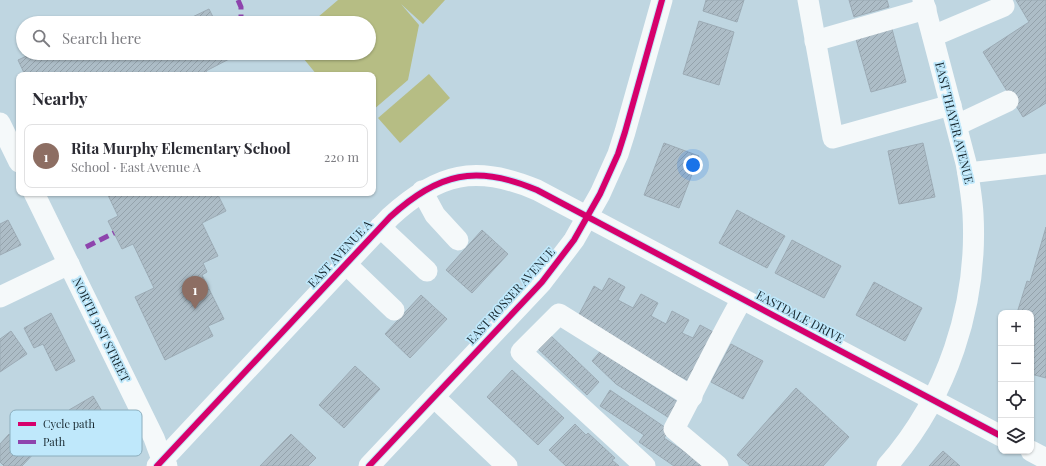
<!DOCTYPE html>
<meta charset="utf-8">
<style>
:root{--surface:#fff;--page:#f2f2f3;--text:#2b2b33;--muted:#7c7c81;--line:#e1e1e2;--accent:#1a73e8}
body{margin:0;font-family:"Playfair Display",serif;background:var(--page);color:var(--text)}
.controls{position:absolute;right:12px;bottom:12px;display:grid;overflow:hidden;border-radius:8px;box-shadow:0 1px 3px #0004}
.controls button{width:36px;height:36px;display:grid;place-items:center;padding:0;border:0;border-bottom:1px solid var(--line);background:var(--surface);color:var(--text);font:20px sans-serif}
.you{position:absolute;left:693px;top:165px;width:14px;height:14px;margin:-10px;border:3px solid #fff;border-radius:50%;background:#1a73e8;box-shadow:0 0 0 6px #1a73e833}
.badge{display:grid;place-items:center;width:26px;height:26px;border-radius:50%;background:var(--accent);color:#fff;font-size:13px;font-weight:700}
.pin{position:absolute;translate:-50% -33px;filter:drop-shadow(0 1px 2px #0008)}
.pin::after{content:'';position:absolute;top:21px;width:14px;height:12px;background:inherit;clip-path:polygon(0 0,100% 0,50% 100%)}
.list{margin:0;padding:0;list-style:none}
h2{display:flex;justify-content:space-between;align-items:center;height:52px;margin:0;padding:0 16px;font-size:17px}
h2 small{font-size:13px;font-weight:400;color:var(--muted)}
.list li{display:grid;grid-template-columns:26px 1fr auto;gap:12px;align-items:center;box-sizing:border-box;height:64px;margin:0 8px 8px;padding:0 8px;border:1px solid var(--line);border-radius:8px}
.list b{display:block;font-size:15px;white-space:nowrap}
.list p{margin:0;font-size:13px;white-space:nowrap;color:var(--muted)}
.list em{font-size:13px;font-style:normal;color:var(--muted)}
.icon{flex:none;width:22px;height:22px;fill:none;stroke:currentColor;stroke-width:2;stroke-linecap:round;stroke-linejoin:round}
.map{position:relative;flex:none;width:1046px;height:466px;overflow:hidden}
.search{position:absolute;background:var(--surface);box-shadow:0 1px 3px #0004;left:16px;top:16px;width:360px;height:44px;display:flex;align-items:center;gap:10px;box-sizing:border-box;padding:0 14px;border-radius:22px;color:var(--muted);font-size:15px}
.panel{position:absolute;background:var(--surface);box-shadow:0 1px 3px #0004;left:16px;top:72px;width:360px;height:124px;border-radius:8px}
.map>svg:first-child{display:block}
.green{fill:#b6bd84}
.building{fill:url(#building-hatch);stroke:#9cabb5}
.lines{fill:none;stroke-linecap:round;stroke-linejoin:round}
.minor{stroke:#f5f9fa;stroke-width:21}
.quiet{stroke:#8e44ad;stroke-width:5;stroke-dasharray:10 5;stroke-linecap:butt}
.cycleway-casing{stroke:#bfe8fb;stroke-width:8}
.cycleway{stroke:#d6006c;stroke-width:6}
.labels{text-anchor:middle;stroke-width:3.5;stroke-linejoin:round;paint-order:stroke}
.street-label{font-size:12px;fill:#16262d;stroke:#bfe8fb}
.key{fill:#bfe8fb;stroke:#8caebd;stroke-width:1}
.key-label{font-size:11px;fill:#16262d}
</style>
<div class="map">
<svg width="1046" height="466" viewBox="0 0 1046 466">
<defs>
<pattern id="building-hatch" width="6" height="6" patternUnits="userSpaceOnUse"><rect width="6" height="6" fill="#adbdc7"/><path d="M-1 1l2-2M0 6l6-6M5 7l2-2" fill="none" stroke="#94a2ab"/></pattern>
</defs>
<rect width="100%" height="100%" fill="#bfd6e1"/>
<g class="green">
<path d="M338 0H445L423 24 401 4 419 25 408 80 373 110V75H317L299 53H369V23H311Z"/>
<path d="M429 74 450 98 400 143 378 118Z"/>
</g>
<g class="building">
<path d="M706 0H744L737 22 703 11Z"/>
<path d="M849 0H887L889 7 854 17Z"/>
<path d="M1016 0H1046V103L1023 117 983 52 1029 22Z"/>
<path d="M209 9 216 23H180Z"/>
<path d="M699 21 734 32 719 85 683 74Z"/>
<path d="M892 29 906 82 871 92 856 39Z"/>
<path d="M33 53H116L117 54 120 53H230L233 57 206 71 208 75H25L18 60Z"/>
<path d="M664 143 699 156 679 208 644 195Z"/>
<path d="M923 143 935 197 899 204 888 151Z"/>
<path d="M107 193H217L226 211 202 223 218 256 203 263 207 272 202 275 224 319 208 326 213 336 165 360 135 297 154 288 133 244 122 249 108 221 118 216Z"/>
<path d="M737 210 785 236 767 268 719 243Z"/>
<path d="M8 220 21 245 0 255V224Z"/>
<path d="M1046 227V378L1031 374V313H1017L1027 281 1030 282Z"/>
<path d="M482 230 508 254 472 293 446 270Z"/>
<path d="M792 240 841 266 824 298 775 273Z"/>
<path d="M609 278 625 287 618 300 633 308 641 294 658 303 651 316 666 324 672 311 689 320 682 333 693 338 700 325 719 335 689 381 575 322 594 286 602 291Z"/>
<path d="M874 282 922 308 905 341 856 315Z"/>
<path d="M421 295 447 319 410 358 385 334Z"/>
<path d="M51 313 75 361 56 371 43 344 34 348 24 328Z"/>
<path d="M11 331 27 354 0 372V339Z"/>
<path d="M549 334 599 382 587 395 536 347Z"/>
<path d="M731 344 763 361 743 399 711 382Z"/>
<path d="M604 347 626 369 684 406 674 421 616 384 592 361Z"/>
<path d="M355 366 380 389 344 428 319 405Z"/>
<path d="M512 370 564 418 538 445 487 397Z"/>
<path d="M796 388 849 437 823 466H750L737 455Z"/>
<path d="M610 390 669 430 664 438 706 466H674L639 442 644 435 600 406Z"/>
<path d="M93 396 118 439 94 453 69 410Z"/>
<path d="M575 424 586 435 588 433 615 458 612 460 619 466H566L549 450Z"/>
<path d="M23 433 39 448 22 466H4L0 462V444L9 434 16 440Z"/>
<path d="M291 434 316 458 308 466H260Z"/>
<path d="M943 451 960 466H929Z"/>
</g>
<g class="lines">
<g class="minor">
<path d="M808 0 833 138 951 105"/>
<path d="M933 36 1004 6"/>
<path d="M815 41 926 9"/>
<path d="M0 123 19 162"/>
<path d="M957 125 1008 101"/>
<path d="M968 173 1046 164"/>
<path d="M422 191 435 215 458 240"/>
<path d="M34 193 154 438C158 448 160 459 167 466"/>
<path d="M380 227 427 271"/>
<path d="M346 264 394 310"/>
<path d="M0 297 69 264"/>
<path d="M434 397 507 466"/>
<path d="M1031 451 1046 459"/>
<path d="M157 466 390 217C438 173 476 164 537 190L1001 436"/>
<path d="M369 466 542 282 574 240 600 194 618 154 625 132 662 0"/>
<path d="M645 466 521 352 559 314 692 397"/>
<path d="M718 466 674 429C697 386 718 341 742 299"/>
<path d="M887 466C947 398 978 305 973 214 972 197 969 180 966 163L923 0"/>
</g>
<g class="quiet">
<path d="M238 0 241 7V23"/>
<path d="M239 56V53"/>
<path d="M86 247 114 233"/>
</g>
<g class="cycleway-casing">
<g id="cycleway">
<path d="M157 466 390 217C438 173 476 164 537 190L1001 436"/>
<path d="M369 466 542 282 574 240 600 194 618 154 625 132 662 0"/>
</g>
</g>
<use href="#cycleway" class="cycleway"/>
</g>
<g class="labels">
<g class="street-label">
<text transform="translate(954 123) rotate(76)" y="4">EAST THAYER AVENUE</text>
<text transform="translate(340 254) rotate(-47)" y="4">EAST AVENUE A</text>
<text transform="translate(511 296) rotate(-48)" y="4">EAST ROSSER AVENUE</text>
<text transform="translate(800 317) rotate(28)" y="4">EASTDALE DRIVE</text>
<text transform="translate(101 330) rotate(64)" y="4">NORTH 31ST STREET</text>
</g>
</g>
<rect x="10" y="410" width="132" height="46" rx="6" class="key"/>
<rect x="18" y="422" width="18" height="4" fill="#d6006c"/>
<rect x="18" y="440" width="18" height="4" fill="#8e44ad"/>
<g class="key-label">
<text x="43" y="428">Cycle path</text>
<text x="43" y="446">Path</text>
</g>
</svg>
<div class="controls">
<button>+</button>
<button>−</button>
<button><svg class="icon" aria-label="locate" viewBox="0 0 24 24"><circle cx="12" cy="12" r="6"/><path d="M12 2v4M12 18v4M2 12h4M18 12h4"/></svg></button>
<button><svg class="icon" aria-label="layers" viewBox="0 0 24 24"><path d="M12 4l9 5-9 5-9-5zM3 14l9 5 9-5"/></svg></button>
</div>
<div class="you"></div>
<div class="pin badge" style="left:195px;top:309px;background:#8d6e63">1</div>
<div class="search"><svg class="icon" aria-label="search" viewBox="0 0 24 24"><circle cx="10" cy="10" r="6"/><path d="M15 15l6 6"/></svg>Search here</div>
<section class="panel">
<h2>Nearby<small></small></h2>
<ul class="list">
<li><span class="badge" style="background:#8d6e63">1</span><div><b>Rita Murphy Elementary School</b><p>School · East Avenue A</p></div><em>220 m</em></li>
</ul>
</section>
</div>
